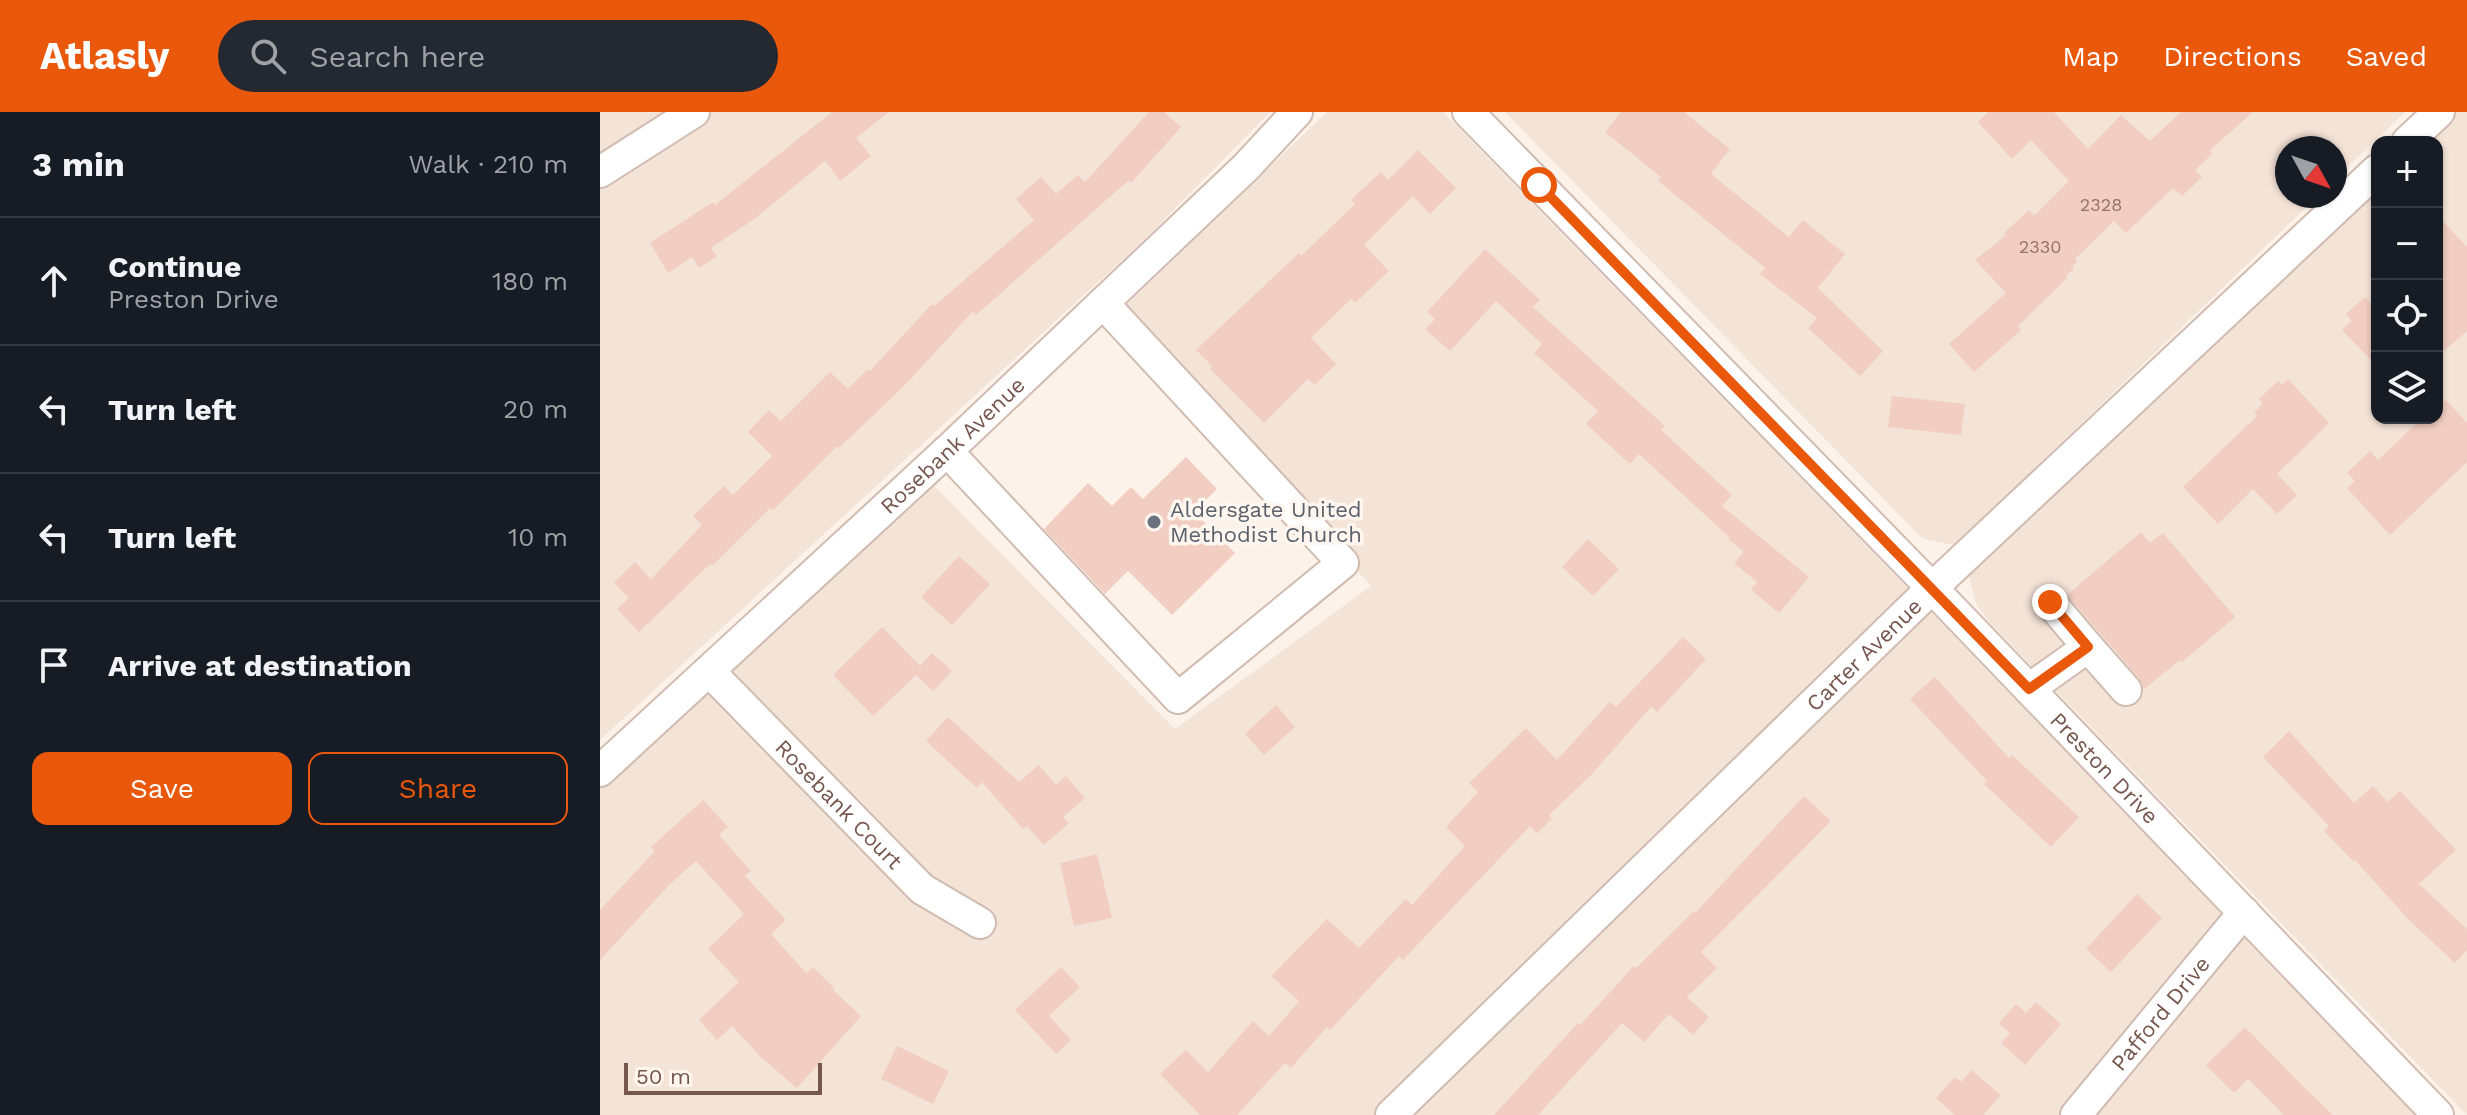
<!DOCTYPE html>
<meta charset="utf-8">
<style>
:root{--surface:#171b24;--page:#242831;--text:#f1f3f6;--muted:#9ea1a6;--line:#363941;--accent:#ea580c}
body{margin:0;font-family:"Work Sans",sans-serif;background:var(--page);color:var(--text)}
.controls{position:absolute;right:24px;top:24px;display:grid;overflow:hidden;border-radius:16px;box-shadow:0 2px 6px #0004}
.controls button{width:72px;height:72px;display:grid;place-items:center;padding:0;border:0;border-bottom:2px solid var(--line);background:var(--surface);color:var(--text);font:40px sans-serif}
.compass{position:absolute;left:1675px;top:24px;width:72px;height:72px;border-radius:50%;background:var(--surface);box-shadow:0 2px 6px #0004;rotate:130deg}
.scale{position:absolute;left:24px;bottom:20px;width:198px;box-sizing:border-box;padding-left:8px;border:4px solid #76564d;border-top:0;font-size:22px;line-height:28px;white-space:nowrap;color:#76564d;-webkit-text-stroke:6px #fff7ef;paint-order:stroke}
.stop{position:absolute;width:24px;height:24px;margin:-18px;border:6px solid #ea580c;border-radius:50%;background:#fff}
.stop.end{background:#ea580c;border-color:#fff;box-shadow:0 2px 8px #0008}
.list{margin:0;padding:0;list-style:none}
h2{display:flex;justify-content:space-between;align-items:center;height:104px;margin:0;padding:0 32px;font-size:34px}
h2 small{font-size:26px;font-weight:400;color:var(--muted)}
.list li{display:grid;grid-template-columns:52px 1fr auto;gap:24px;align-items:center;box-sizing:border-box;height:128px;padding:0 32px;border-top:2px solid var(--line)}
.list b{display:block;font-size:30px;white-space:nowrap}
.list p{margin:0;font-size:26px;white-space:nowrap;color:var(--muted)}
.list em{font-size:26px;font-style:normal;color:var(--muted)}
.actions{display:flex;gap:16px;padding:24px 32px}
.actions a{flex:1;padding:18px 0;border:2px solid var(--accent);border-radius:16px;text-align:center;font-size:28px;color:var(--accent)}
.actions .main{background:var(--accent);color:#fff}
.icon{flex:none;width:44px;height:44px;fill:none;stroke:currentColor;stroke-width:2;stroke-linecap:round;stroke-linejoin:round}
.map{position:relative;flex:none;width:1867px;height:1003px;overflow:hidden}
header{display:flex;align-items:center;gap:48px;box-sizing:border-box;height:112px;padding:0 40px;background:var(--accent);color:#fff}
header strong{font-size:38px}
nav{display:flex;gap:44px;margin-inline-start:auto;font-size:28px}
.search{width:560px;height:72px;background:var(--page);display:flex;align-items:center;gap:20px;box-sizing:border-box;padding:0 28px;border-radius:44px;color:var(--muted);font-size:30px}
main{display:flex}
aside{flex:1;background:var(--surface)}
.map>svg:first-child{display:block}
.residential{fill:#f4e3d7}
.building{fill:#f1cec1}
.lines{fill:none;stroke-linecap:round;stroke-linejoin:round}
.minor-casing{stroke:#d0bbb1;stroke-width:34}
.minor{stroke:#fff;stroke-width:30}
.route{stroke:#ea580c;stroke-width:10}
.worship-dot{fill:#6b7280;stroke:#fff7ef;stroke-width:3}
.labels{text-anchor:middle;stroke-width:7;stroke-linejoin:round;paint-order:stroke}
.number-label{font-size:18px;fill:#95746a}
.street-label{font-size:22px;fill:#76564d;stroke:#fff7ef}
.worship-label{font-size:22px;fill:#5b616d;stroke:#fff7ef;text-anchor:start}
</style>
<header>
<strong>Atlasly</strong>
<div class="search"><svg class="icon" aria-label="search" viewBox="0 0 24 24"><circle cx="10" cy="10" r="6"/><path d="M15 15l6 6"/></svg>Search here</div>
<nav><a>Map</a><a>Directions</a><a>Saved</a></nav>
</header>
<main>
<aside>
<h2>3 min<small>Walk · 210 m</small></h2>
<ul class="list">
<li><svg class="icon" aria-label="ahead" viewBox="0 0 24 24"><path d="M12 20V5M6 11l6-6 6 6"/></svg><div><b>Continue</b><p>Preston Drive</p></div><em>180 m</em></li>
<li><svg class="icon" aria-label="left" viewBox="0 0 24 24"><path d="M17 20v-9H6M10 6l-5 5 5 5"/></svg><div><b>Turn left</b></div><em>20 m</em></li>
<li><svg class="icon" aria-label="left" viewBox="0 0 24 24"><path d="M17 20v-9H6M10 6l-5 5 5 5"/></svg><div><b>Turn left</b></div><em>10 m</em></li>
<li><svg class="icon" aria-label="arrive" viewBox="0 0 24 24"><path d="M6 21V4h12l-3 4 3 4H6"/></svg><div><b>Arrive at destination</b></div></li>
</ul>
<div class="actions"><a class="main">Save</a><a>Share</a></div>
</aside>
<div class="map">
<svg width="1867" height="1003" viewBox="0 0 1867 1003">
<rect width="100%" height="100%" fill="#fcf2e9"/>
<g class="residential">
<path d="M0 0H670L546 126 0 628Z"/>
<path d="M727 0H843L1338 507 1815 1003H0V677L332 372 575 617 771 474 524 195Z"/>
<path d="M905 0H1805L1735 67V36H1687V84H1718L1355 433 1323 427Z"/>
<path d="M1854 0H1867V1003L1391 512 1376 492 1369 464 1392 433 1777 73V306H1837V30H1822Z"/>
</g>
<g class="building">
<path d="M232 0H289L256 26 271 44 240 69 225 49 153 108 111 136 117 144 99 156 92 145 68 161 50 131 113 90 115 93Z"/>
<path d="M549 0H564L581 15 531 71 529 68 376 203 373 199 306 272 239 336 237 334 172 399 170 396 112 454 110 452 39 520 17 497 29 486 14 471 35 450 51 467 102 413 93 404 124 374 133 383 172 344 148 320 169 298 181 309 230 260 248 277 268 257 270 259 332 192 334 194 434 108 416 87 441 65 456 82 478 63 485 70Z"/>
<path d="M1021 0H1084L1130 37 1111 62 1189 125 1203 108 1245 142 1218 176 1283 239 1260 264 1208 216 1217 206 1160 162 1165 156 1058 69 1061 65 1005 20Z"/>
<path d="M1388 0H1454L1488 37 1521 3 1550 29 1581 0H1653L1609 39 1612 42 1595 58 1602 65 1582 84 1573 76 1526 121 1514 109 1475 147 1477 150 1472 154 1474 156 1466 164 1467 166 1418 214 1421 218 1374 260 1349 232 1406 181 1375 148 1406 123 1404 121 1429 98 1434 104 1469 69 1431 28 1412 47 1378 10Z"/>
<path d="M818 38 856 76 830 102 813 84 764 133 789 159 755 191 751 187 711 226 736 252 715 273 708 267 664 311 610 257 612 254 596 238 699 141 701 144 755 92 751 88 781 60 788 68Z"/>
<path d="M1837 103 1867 135V219L1837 245Z"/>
<path d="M885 137 940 188 933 195 1065 314 1061 318 1132 383 1122 394 1209 465 1179 501 1151 478 1157 470 1134 451 1144 440 1128 427 1130 426 1039 342 1030 352 986 312 998 299 934 241 942 232 896 189 850 239 825 217 835 207 827 200Z"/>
<path d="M1765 185 1777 199V254L1742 218 1752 209 1746 202Z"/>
<path d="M1688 267 1729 311 1677 362 1697 383 1677 402 1653 377 1618 412 1583 375 1657 304 1654 301 1663 291 1659 287 1678 269 1682 273Z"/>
<path d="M1292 284 1365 292 1361 323 1288 315Z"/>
<path d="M1846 288 1867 311V350L1790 423 1747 376 1755 369 1747 361 1770 339 1778 348 1822 306H1837V297Z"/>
<path d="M586 345 617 377 594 400 635 441 572 503 528 459 505 482 444 417 488 371 512 394 531 375 543 387Z"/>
<path d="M1541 420 1550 431 1563 421 1635 505 1582 550 1580 548 1544 577 1539 566 1467 483Z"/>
<path d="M988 427 1019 457 993 484 962 455Z"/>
<path d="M359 444 390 472 352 513 321 485Z"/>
<path d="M282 515 320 554 332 541 352 559 333 579 316 563 273 604 233 563Z"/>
<path d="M1083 525 1106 547 1057 600 1051 595 991 663 949 703 952 707 937 721 930 714 803 848 799 844 730 918 727 915 691 956 685 951 637 1003H600L560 962 586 938 608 960 653 909 669 924 699 889 671 864 727 807 759 836 806 787 812 793 865 734 846 715 878 680 869 671 897 644 926 616 957 648 1010 590 1016 595Z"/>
<path d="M1335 565 1409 646 1412 643 1479 705 1451 735 1384 672 1387 669 1310 587Z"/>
<path d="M676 593 695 615 664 643 645 622Z"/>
<path d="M348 605 419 670 439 653 456 673 466 664 485 686 463 705 469 711 444 733 427 714 423 717 382 670 377 676 326 629Z"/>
<path d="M1689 619 1754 691 1773 674 1787 690 1800 679 1856 738 1819 772 1867 817V838L1855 851 1808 807 1755 748 1753 749 1724 719 1729 714 1663 645Z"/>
<path d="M1204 684 1231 709 1101 840 1117 856 1087 885 1109 905 1093 923 1069 902 1044 930 1022 911 938 1003H894L978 911 980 913 1034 854 1036 856 1094 799 1095 801Z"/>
<path d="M103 688 128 715 119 723 151 759 145 764 186 808 171 822 206 861 213 855 235 877 233 878 261 904 197 976 162 946 132 914 117 928 99 908 139 870 108 837 144 802 96 749 70 772 0 848V798L55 739 51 735Z"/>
<path d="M497 742 512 806 474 814 460 751Z"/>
<path d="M1537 782 1562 806 1511 860 1486 837Z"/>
<path d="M461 855 480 875 449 904 471 928 456 942 415 898Z"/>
<path d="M1436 890 1461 912 1425 953 1401 931 1410 921 1399 911 1416 892 1426 901Z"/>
<path d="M1645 915 1707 978 1733 1003H1684L1648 967 1634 981 1606 953Z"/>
<path d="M297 934 349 959 333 992 281 967Z"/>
<path d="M1371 958 1401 983 1383 1003H1355L1336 986 1355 965 1361 970Z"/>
</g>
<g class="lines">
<g class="minor-casing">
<g id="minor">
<path id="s1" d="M868 0 1332 476 1838 1003"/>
<path d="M1807 30 1839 0"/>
<path d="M0 60 94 0"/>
<path d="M347 339 578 586 743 451 503 191"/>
<path d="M1450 490 1488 535"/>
<path id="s2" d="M109 559 322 777 380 811"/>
<path d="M1429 577 1488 535 1526 578"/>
<path id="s3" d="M0 659 347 339 647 54 697 0"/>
<path id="s4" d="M791 1003 1332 476 1777 58"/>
<path id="s5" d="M1476 1003 1644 800"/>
</g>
</g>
<use href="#minor" class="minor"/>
</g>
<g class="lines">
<path class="route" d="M939 73 1429 577 1488 535 1450 490"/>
</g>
<circle class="worship-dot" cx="554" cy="410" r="8"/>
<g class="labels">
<g class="number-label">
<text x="1501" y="99">2328</text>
<text x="1440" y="141">2330</text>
</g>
<g class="street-label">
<text dy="8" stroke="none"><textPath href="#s3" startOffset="480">Rosebank Avenue</textPath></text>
<text dy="8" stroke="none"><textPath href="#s4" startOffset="660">Carter Avenue</textPath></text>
<text dy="8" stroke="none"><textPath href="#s1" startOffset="914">Preston Drive</textPath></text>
<text dy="8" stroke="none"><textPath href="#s2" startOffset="186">Rosebank Court</textPath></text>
<text dy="8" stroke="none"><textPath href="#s5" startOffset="132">Pafford Drive</textPath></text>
</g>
<g class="worship-label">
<text x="570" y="405">Aldersgate United<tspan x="570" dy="25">Methodist Church</tspan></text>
</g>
</g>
</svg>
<div class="controls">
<button>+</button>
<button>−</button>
<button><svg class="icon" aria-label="locate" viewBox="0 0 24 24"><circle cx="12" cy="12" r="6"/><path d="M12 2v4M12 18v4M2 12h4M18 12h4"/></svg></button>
<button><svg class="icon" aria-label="layers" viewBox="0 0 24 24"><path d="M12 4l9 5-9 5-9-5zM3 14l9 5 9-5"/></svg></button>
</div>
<svg class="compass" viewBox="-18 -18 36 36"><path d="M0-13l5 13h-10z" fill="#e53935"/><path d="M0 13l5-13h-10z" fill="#9ea1a6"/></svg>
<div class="scale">50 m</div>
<div class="stop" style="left:939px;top:73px"></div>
<div class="stop end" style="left:1450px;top:490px"></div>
</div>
</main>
